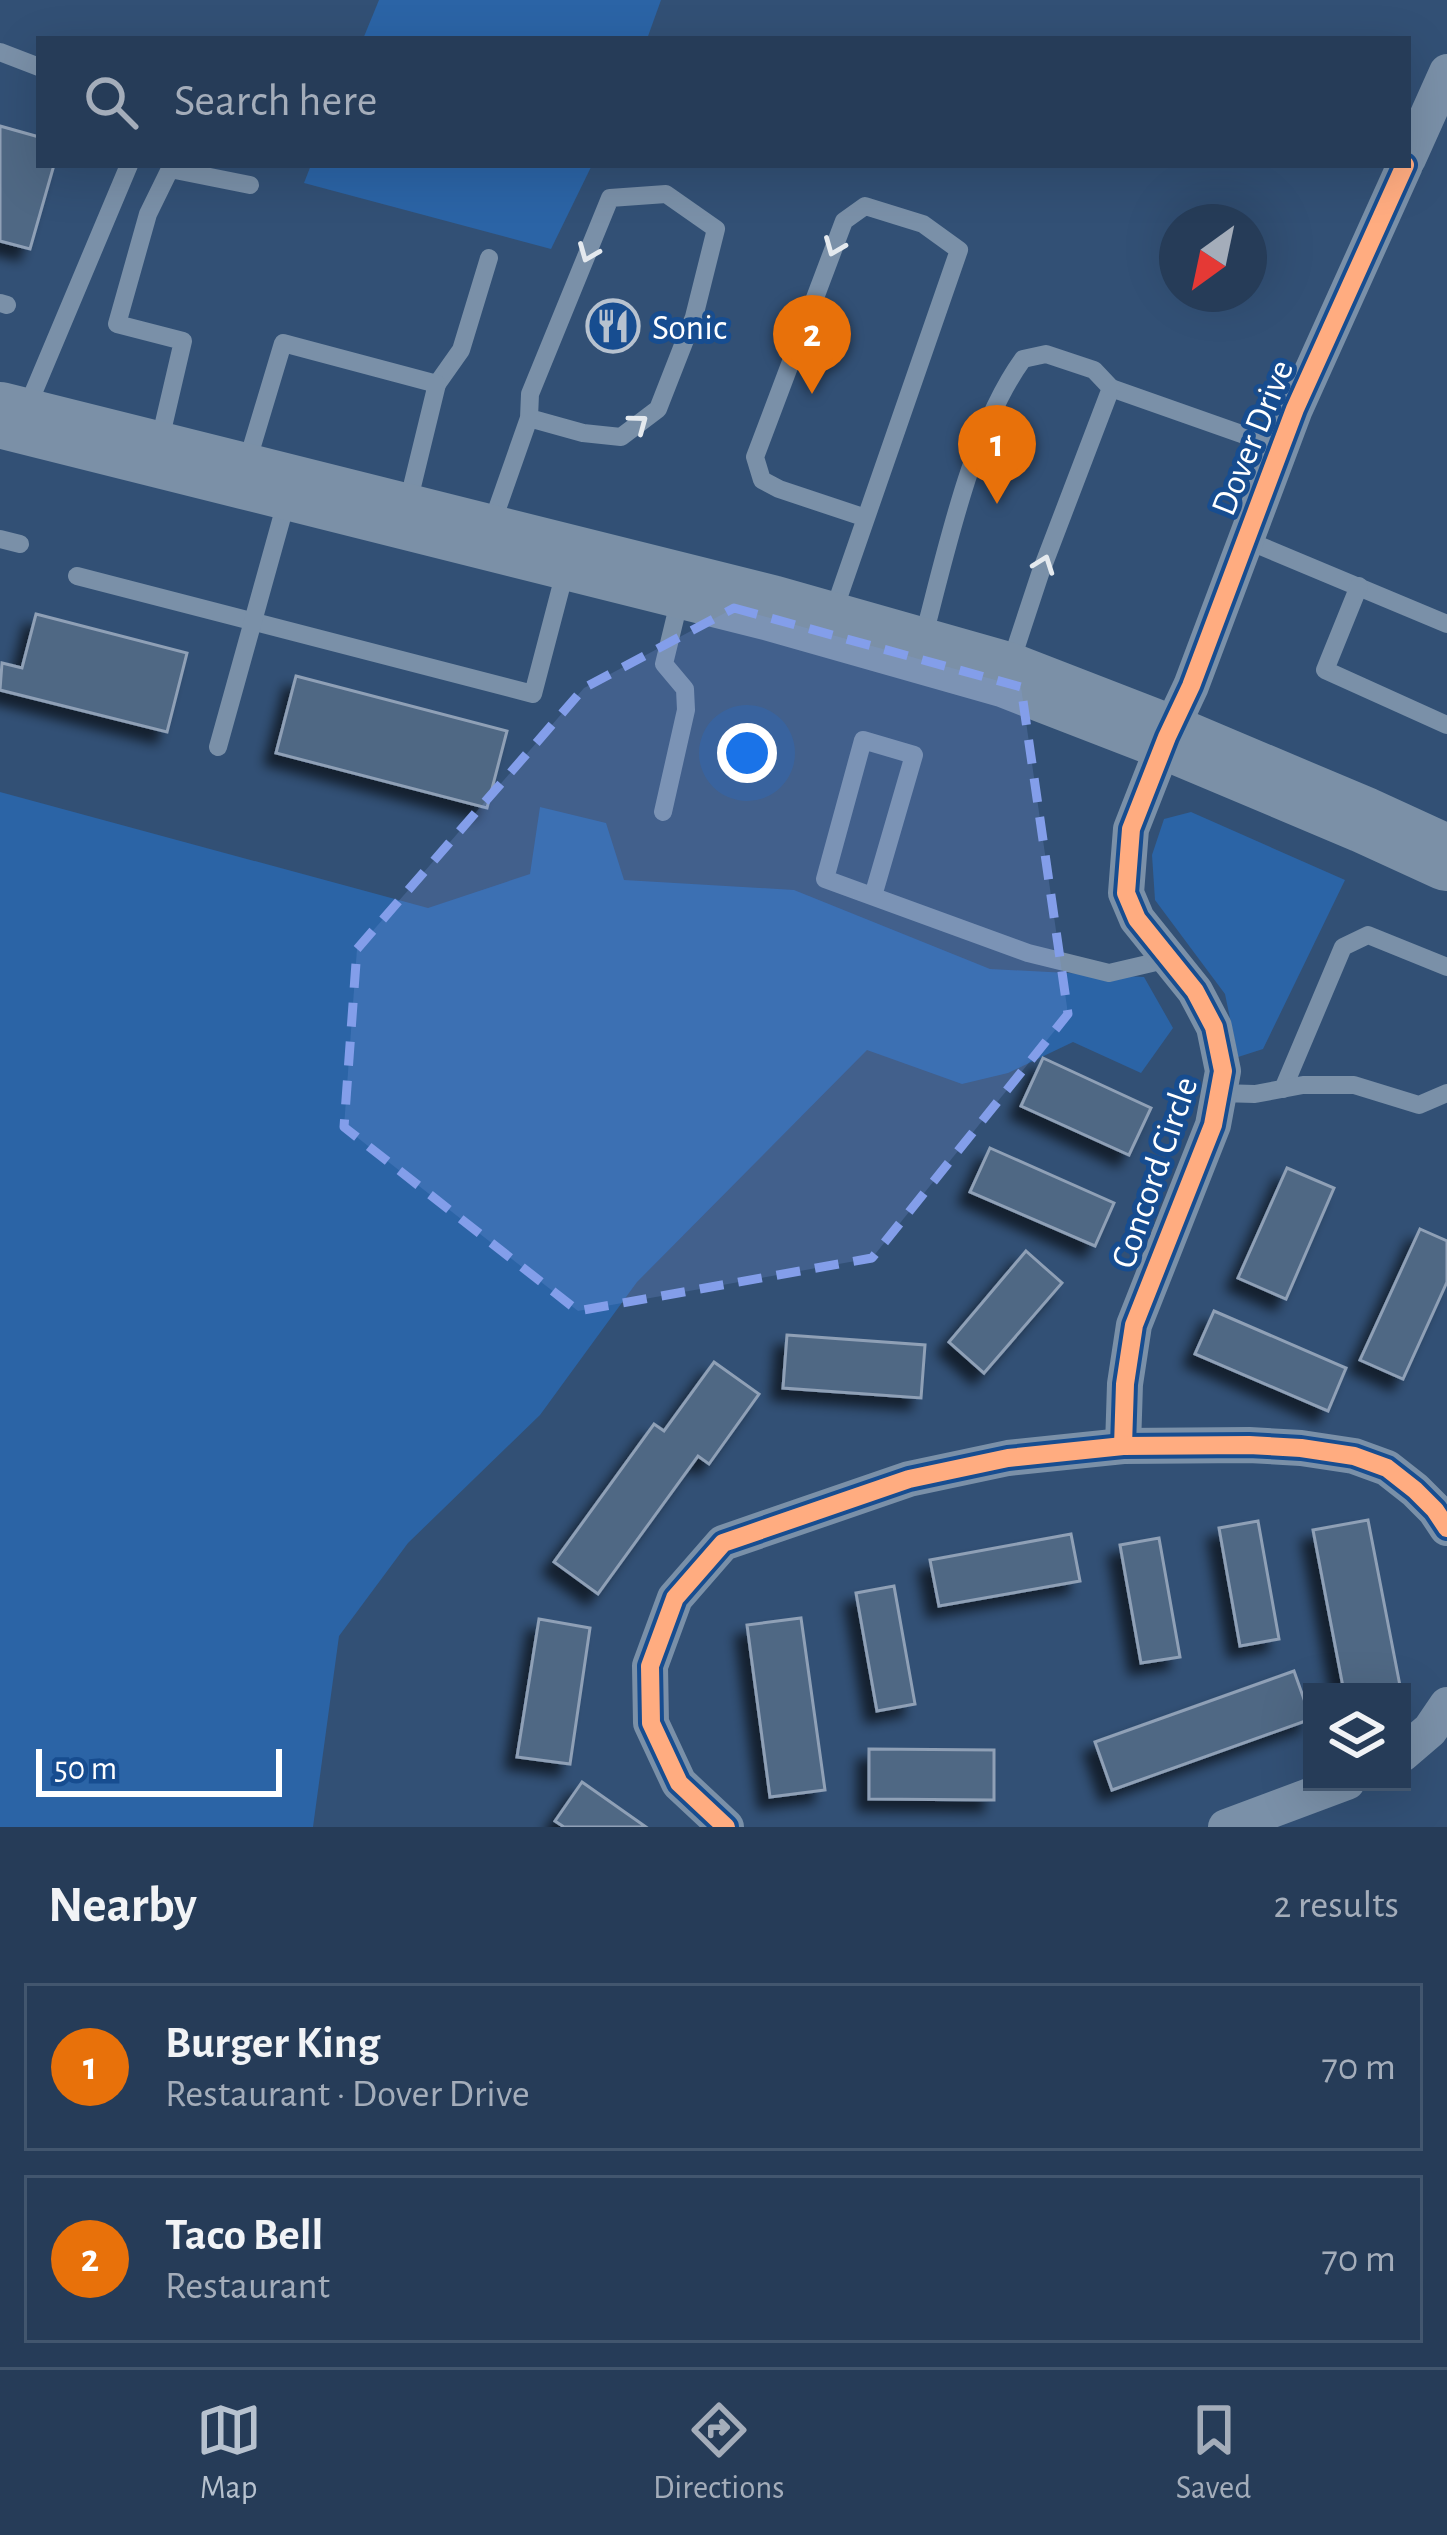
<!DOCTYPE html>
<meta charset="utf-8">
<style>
:root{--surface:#263c58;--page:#324761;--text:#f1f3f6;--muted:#a4adba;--line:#42566e;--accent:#b7c2cf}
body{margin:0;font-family:"Alegreya Sans",sans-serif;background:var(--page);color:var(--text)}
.controls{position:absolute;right:36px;bottom:36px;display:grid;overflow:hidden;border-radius:0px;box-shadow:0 12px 48px #0002}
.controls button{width:108px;height:108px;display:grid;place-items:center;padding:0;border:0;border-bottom:3px solid var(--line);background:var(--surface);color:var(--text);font:60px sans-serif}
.compass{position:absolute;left:1159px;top:204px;width:108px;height:108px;border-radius:50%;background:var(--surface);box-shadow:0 12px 48px #0002;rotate:213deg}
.scale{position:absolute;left:36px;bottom:30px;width:246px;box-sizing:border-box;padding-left:12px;border:6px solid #fff;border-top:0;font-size:33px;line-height:42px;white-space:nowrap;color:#fff;-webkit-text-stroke:9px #174d90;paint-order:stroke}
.you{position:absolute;left:747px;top:753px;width:42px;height:42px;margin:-30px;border:9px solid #fff;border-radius:50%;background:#1a73e8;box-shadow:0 0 0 18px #1a73e833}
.badge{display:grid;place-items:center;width:78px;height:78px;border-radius:50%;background:var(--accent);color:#fff;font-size:39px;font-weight:700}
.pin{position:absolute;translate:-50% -99px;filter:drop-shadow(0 3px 6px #0008)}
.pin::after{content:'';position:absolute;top:63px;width:42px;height:36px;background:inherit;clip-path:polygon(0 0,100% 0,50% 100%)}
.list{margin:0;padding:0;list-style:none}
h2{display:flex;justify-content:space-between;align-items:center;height:156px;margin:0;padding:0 48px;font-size:51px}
h2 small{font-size:39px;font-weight:400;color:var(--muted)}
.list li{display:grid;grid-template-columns:78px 1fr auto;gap:36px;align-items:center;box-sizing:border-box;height:168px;margin:0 24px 24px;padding:0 24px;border:3px solid var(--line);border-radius:0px}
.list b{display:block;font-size:45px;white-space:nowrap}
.list p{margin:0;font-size:39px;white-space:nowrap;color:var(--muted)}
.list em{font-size:39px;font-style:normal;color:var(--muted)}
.icon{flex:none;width:66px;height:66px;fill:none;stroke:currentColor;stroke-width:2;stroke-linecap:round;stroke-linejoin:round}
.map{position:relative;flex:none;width:1447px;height:1827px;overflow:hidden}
.search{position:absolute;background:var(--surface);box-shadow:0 12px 48px #0002;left:36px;right:36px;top:36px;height:132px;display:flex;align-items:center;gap:30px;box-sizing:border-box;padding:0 42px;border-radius:0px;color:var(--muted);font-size:45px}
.sheet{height:540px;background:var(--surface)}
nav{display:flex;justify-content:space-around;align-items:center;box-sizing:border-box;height:168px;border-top:3px solid var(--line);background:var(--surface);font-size:33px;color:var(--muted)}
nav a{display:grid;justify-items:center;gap:6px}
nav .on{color:var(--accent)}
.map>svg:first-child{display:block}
.green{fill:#2b64a6}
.building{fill:#4f6784;stroke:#8fa0b6;stroke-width:3;filter:url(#shadow)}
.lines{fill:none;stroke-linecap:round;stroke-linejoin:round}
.lane{stroke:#7a90a8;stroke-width:18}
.street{stroke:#7a90a8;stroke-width:36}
.highway{stroke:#7b90a7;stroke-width:66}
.cycleway-casing{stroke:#174d90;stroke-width:26}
.cycleway{stroke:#ffac80;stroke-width:18}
.oneway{stroke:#e4e9ee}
.marked{fill:#839eea;fill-opacity:0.2;stroke:#839eea;stroke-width:9;stroke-dasharray:24 15;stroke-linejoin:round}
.labels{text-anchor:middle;stroke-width:10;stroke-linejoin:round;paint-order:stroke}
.poi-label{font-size:36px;fill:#fff;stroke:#174d90;text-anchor:start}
.street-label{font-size:36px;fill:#fff;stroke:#174d90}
</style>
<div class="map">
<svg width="1447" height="1827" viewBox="0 0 1447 1827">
<defs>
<filter id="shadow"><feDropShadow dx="-11" dy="11" stdDeviation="6" flood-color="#0009"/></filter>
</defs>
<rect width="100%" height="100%" fill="#325075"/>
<g class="green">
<path d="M379 0H661L647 39H363Z"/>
<path d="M311 165H592L551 249 304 183Z"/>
<path d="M0 792 428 908 530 874 540 807 606 823 624 880 794 890 990 969 1144 977 1173 1028 1141 1073 1073 1042 1008 1073 962 1084 867 1050 637 1282 540 1415 408 1543 339 1636 313 1827H0Z"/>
<path d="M1191 812 1345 880 1263 1049 1238 1057 1225 994 1155 900 1152 855 1164 819Z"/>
</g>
<g class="building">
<path d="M0 126 39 137V165H54L30 249 0 241Z"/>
<path d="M36 614 187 653 167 732 0 690 2 663 22 668Z"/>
<path d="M296 676 507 731 487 808 276 753Z"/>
<path d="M1043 1058 1151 1108 1129 1155 1021 1106Z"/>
<path d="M990 1148 1114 1203 1095 1246 970 1192Z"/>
<path d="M1287 1168 1334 1188 1286 1299 1238 1278Z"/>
<path d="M1420 1229 1447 1241V1282L1403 1379 1360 1360Z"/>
<path d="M1026 1251 1062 1283 984 1373 949 1342Z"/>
<path d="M1214 1311 1346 1368 1328 1411 1195 1354Z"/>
<path d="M787 1335 925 1345 921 1398 783 1388Z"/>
<path d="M714 1362 759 1394 709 1464 698 1456 598 1594 554 1562 654 1424 664 1431Z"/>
<path d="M1368 1520 1401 1691 1393 1692H1344L1313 1530Z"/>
<path d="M1258 1521 1279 1639 1240 1646 1219 1528Z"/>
<path d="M1071 1534 1080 1581 939 1606 930 1560Z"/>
<path d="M1159 1538 1180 1657 1141 1663 1120 1545Z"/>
<path d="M894 1586 915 1704 877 1711 856 1593Z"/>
<path d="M801 1618 825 1790 770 1797 747 1625Z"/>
<path d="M539 1619 590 1628 570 1764 517 1757Z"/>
<path d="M1294 1671 1311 1719 1112 1790 1095 1742Z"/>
<path d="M869 1749 994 1750V1800L869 1799Z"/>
<path d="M582 1782 646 1827H564L555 1821Z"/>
</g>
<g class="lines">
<g class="lane">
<path d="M0 52 39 67"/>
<path d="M0 303 7 305"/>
<path d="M437 384 461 350 489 258"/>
<path d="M1111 388 1281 448"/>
<path d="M26 410 129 165"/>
<path d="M159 444 183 341 117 324 148 214 170 169 250 185"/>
<path d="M246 466 283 343 437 384 408 503"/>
<path d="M490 529 529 418 530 394 610 198 666 194 716 229 694 317 658 409 621 437 583 433 529 418"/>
<path d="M0 539 20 544"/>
<path d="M1246 540 1447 624"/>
<path d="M77 576 533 694 566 568"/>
<path d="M1359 586 1325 670 1447 725"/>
<path d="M833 613 959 250 923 224 865 206 844 221 755 457 762 480 779 489 866 518"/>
<path d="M923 639C946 553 971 431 1023 359L1046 354 1094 370 1111 388 1040 574 1010 665"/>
<path d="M218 747 287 499"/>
<path d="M663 812 686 710 685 689 664 664 680 598"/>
<path d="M873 896 914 755 863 740 825 879 1028 953 1109 973 1169 959"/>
<path d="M1283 1089 1343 947 1368 935 1447 967"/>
<path d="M1219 1093 1255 1094 1303 1085H1354L1419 1105 1447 1093"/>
</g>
<g class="street">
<path d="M1408 159 1447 72"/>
<path d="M1123 1446 1125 1384 1134 1325 1213 1125 1223 1071 1214 1027 1195 991 1137 919 1126 893 1131 829 1167 737 1191 686 1295 409 1405 165"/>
<path d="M1402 1754 1430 1730 1447 1705"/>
<path d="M726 1827 679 1783 651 1723 650 1666 675 1598 723 1543 909 1479 1008 1458 1123 1446 1249 1445 1301 1448 1354 1456 1387 1468 1415 1490 1435 1510 1447 1528"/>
<path d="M1226 1827 1347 1782"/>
</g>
<path class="highway" d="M0 415 771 608 1007 675 1167 737 1364 820 1447 858"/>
<g class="cycleway-casing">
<g id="cycleway">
<path d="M1123 1446 1125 1384 1134 1325 1213 1125 1223 1071 1214 1027 1195 991 1137 919 1126 893 1131 829 1167 737 1191 686 1295 409 1405 165"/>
<path d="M726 1827 679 1783 651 1723 650 1666 675 1598 723 1543 909 1479 1008 1458 1123 1446 1249 1445 1301 1448 1354 1456 1387 1468 1415 1490 1435 1510 1447 1528"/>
</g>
</g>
<use href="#cycleway" class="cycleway"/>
</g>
<defs><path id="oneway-chevron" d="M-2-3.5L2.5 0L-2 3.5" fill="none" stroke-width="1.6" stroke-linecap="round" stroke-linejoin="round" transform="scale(3)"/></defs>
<g class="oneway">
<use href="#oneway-chevron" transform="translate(834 247) rotate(112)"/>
<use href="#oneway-chevron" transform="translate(588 253) rotate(112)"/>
<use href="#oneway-chevron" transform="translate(639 423) rotate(-37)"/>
<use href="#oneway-chevron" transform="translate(1044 564) rotate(-70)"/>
</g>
<path class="marked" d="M734 608 1021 687 1068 1014 872 1258 578 1311 344 1127 357 949 584 688Z"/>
<defs>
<g id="restaurant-ring" transform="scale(2.7)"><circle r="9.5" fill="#174d90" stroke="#b7c2cf" stroke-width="1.5"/><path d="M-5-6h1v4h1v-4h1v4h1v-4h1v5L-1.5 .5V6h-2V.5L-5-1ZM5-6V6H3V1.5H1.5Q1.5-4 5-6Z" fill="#b7c2cf"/></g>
</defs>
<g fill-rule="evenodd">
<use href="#restaurant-ring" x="613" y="326"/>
</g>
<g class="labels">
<g class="poi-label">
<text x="652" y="339">Sonic</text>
</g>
<g class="street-label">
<text transform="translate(1251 437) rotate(-68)" y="13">Dover Drive</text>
<text transform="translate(1153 1172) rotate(-71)" y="13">Concord Circle</text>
</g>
</g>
</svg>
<div class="controls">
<button><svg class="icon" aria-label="layers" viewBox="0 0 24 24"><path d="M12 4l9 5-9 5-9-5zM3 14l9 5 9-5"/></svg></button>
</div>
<svg class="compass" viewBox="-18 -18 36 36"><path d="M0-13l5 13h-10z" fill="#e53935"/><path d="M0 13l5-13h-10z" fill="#a4adba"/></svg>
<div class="scale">50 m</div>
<div class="you"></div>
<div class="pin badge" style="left:997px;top:504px;background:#e8710a">1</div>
<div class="pin badge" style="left:812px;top:394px;background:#e8710a">2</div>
<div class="search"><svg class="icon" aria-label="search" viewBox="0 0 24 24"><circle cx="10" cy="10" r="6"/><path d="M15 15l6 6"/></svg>Search here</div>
</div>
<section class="sheet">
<h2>Nearby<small>2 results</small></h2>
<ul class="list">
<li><span class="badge" style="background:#e8710a">1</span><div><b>Burger King</b><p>Restaurant · Dover Drive</p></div><em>70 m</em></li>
<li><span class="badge" style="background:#e8710a">2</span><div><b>Taco Bell</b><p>Restaurant</p></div><em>70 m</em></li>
</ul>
</section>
<nav>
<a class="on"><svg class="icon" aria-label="map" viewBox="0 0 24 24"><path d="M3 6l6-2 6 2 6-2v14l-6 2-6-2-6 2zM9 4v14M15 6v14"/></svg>Map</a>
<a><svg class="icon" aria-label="directions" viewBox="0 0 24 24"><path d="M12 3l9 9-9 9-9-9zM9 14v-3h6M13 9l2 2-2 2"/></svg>Directions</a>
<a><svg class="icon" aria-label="saved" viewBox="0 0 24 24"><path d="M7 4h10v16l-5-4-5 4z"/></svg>Saved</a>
</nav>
